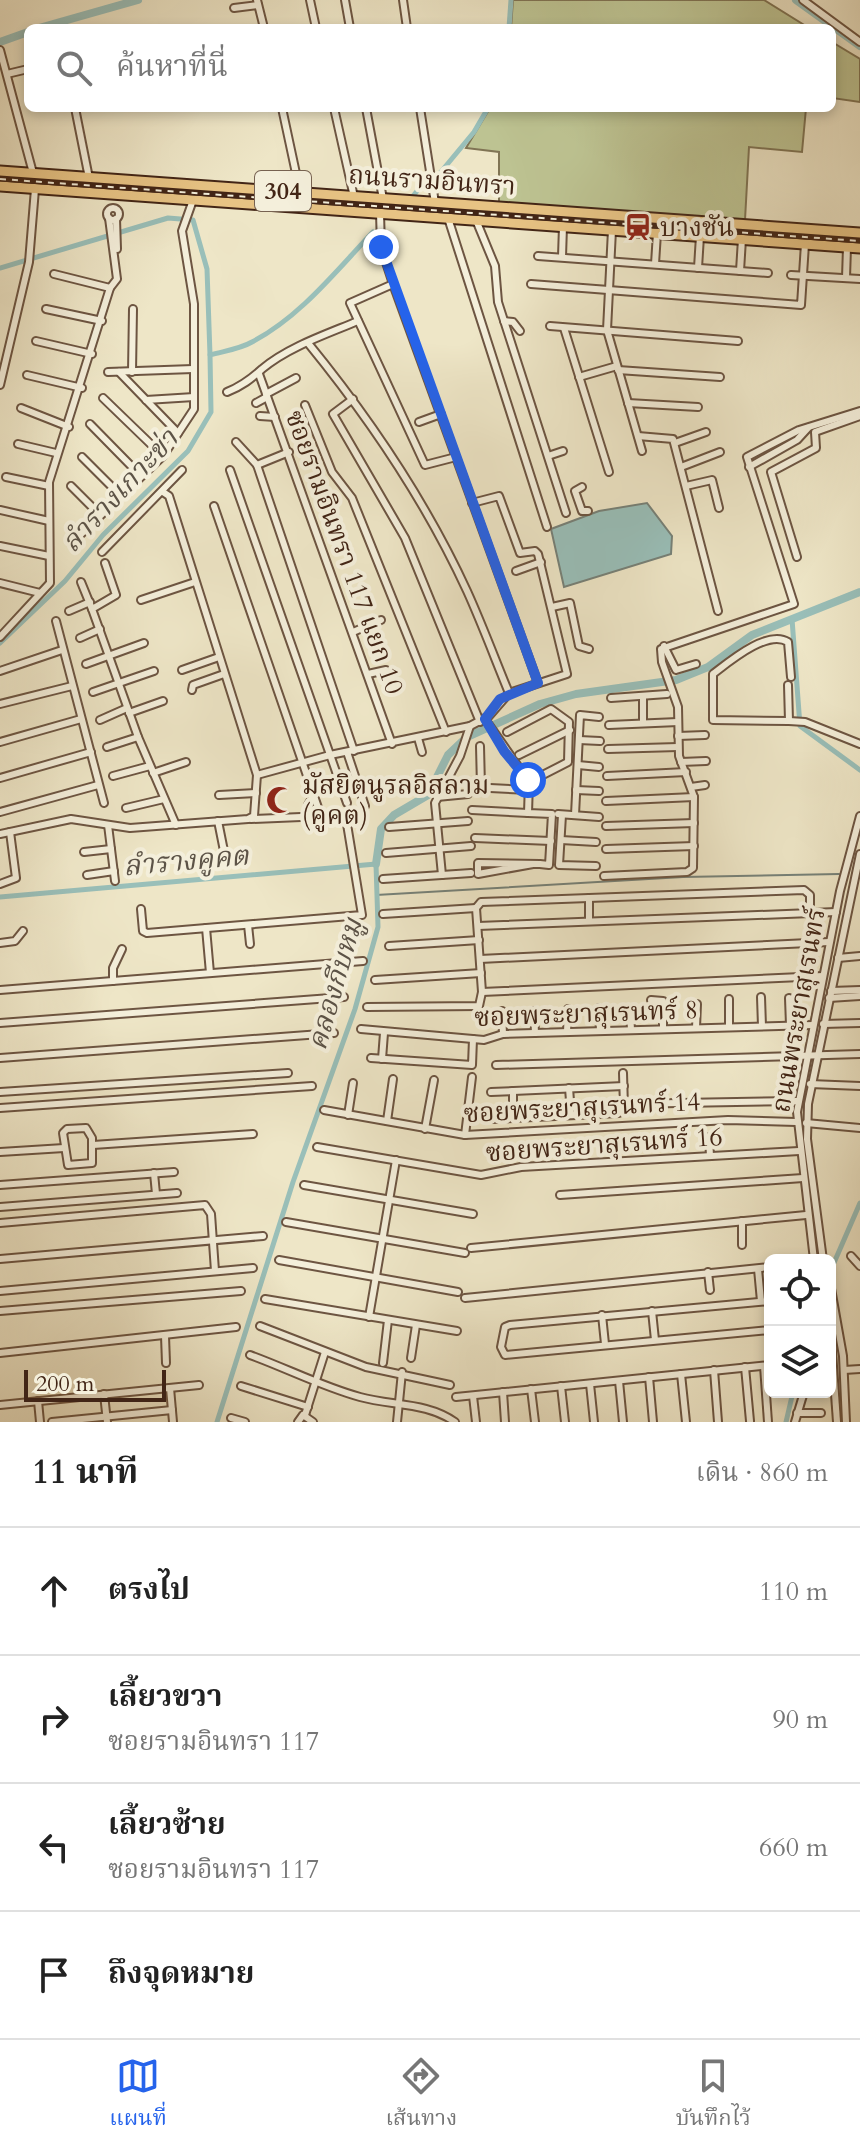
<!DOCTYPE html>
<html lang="th">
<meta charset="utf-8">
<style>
:root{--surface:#fff;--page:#f2f2f2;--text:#222;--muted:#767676;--line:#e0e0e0;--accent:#2563eb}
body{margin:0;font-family:Cardo,"Noto Serif Thai",serif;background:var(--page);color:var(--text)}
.controls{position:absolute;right:24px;bottom:24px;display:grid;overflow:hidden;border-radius:12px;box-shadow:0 4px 12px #0003}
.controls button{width:72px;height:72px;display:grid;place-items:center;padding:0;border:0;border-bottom:2px solid var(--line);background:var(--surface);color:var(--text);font:40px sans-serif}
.scale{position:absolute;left:24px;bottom:20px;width:142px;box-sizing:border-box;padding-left:8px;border:4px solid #422516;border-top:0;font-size:22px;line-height:28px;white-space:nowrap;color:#422516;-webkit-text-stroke:6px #f4efdb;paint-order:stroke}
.stop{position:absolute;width:24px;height:24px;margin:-18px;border:6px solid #2563eb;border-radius:50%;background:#fff}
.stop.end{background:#2563eb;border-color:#fff;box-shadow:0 2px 8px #0008}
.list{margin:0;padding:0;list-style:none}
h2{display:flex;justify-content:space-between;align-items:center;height:104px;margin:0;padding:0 32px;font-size:34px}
h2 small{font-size:26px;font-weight:400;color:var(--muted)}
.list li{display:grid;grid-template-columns:52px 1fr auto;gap:24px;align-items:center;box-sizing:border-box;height:128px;padding:0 32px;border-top:2px solid var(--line)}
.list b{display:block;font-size:30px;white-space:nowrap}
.list p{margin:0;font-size:26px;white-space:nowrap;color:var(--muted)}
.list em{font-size:26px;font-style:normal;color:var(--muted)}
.icon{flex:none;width:44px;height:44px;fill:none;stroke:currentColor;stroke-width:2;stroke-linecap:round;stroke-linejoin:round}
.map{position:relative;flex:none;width:860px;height:1422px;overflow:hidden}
.search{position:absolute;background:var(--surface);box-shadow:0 4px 12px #0003;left:24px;right:24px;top:24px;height:88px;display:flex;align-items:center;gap:20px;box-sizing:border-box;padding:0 28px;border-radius:12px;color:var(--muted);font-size:30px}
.sheet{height:616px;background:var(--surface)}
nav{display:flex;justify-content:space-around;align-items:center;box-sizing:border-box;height:112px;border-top:2px solid var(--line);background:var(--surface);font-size:22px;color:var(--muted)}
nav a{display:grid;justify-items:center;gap:4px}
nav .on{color:var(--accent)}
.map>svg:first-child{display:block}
.green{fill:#bdc392;stroke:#807454;stroke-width:2}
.water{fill:#99bfb9;stroke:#768178;stroke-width:2}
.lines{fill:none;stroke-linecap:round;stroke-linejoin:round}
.stream{stroke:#768178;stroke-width:2}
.canal{stroke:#99bfb9;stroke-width:5}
.river{stroke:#99bfb9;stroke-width:8}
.minor-casing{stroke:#6d5542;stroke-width:10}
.highway-casing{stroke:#422516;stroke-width:13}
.minor{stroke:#f4efdb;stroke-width:6}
.highway{stroke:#e7c384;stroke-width:9}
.rail-casing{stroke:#422516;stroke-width:5}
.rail{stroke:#f4efdb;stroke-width:2;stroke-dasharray:6;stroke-linecap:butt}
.route{stroke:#2563eb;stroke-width:10}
.labels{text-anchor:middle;stroke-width:8;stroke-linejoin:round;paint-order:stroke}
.shield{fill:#f4efdb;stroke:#776251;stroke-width:2}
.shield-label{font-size:24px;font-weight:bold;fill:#422516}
.street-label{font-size:26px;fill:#422516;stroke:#f4efdb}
.poi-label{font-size:26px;fill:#422516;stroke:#f4efdb;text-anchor:start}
.water-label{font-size:28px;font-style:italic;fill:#5c5347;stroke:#f4efdb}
</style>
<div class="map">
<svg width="860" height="1422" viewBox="0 0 860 1422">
<rect width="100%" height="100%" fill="#eee6c7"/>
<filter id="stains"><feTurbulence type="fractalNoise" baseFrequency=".0025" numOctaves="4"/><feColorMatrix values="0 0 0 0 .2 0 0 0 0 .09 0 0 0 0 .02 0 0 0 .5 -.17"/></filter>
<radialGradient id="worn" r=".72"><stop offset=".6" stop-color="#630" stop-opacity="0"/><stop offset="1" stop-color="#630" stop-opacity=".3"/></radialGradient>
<g class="green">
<path d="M513 0H764L809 28H511Z"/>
<path d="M832 42 860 59V102L832 98Z"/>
<path d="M490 108H806L802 152 749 147 745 220 499 204V152L466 148Z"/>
</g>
<path class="water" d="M647 503 672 536 671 554 564 587 551 529 599 511Z"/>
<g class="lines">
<path class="stream" d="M376 895 683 877 839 874"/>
<g class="canal">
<path d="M509 28 511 0"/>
<path d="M440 173 474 132 488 108"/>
<path d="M413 196 422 185"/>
<path d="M0 268 168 218 193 220 207 269 210 355"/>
<path d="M792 619 800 726 860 770"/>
<path d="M0 643 65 581 103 535 188 451 211 412 210 355C224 351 240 349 252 342 300 317 336 271 373 232"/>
<path d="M0 897 376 864 378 927 355 1009 293 1182 217 1422"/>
<path d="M830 1272 860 1203"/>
<path d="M786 1422 793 1392"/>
</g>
<g class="river">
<path d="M796 0 860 46"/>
<path d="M39 28 138 0"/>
<path d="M0 42 28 32"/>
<path d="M376 864 381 829 394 815 428 795 448 755 467 737 540 704 576 694 676 680 708 667 752 635 860 592"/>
</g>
<g class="minor-casing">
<g id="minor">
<path d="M257 0 264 28"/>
<path d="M310 0 316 28"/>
<path d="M345 0 350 28"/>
<path d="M403 0 407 28"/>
<path d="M803 0 860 42"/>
<path d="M234 8 258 5"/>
<path d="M0 50 33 173"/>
<path d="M7 74 28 69"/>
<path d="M75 108 89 178"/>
<path d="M282 108 300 192"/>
<path d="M334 108 354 197"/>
<path d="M366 108 383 199"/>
<path d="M420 108 435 203"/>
<circle cx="113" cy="214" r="6"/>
<path d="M380 213 381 247 393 284 538 683"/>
<path d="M448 218 547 527"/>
<path d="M116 219 117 249"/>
<path d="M476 220 495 266 498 302 566 513"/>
<path d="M612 230 607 330 642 451"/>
<path d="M538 256 768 273"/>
<path d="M562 257 563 226"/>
<path d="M655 264 657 233"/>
<path d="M698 268 700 236"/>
<path d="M740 271 742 239"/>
<path d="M54 274 110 288"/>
<path d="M791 275 860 279"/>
<path d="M846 278 847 247"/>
<path d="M393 284 350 303 425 465 456 457"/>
<path d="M531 284 801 305 805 244"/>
<path d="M46 309 102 321"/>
<path d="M504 321 513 322 520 331"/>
<path d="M550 326 738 341"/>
<path d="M564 328 609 472"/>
<path d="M36 341 92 354"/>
<path d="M308 343C370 419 426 502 467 591 482 624 495 659 509 693"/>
<path d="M618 370 720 377"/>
<path d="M108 372 193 369"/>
<path d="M119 372 178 433"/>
<path d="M132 372 133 309"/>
<path d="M259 374 392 744"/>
<path d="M27 375 82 388"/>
<path d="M579 377 617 366"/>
<path d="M0 385 29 262 35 189"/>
<path d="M227 392C242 386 251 379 262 369 288 347 327 334 358 321"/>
<path d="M266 394 296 378"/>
<path d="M103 398 163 456"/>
<path d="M353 399 333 414 405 538 480 722"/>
<path d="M146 400 194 397"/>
<path d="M256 403 267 397"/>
<path d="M628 403 698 407"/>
<path d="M305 405 332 472 352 498 446 732"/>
<path d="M21 408 69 427"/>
<path d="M260 416 275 417"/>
<path d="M419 422 441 414"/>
<path d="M90 424 141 476"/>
<path d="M638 436 673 439 718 611"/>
<path d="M236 442 257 465 354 751"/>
<path d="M675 443 706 432"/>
<path d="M18 444 56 453"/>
<path d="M548 456 563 451"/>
<path d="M82 457 121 496"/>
<path d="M257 465 289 452"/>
<path d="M681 467 720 452"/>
<path d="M749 467 797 440 808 428"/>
<path d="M230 470 347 803"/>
<path d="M6 477 49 486"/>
<path d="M71 486 100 515"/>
<path d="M686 486 712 480 719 508"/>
<path d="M582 487 575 491 582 511H588"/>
<path d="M214 506 324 825"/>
<path d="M0 510 49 521"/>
<path d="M79 536 163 456 194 409V304L182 231 193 200"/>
<path d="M0 546 49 556"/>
<path d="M102 552 182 470"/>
<path d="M797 557 771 472 816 448 815 432 860 416"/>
<path d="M105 563 116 595 92 609 138 737 176 825"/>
<path d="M516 571 541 562"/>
<path d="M81 582 92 609"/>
<path d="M0 583 40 593"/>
<path d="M141 600 195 582"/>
<path d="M552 607 570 603 579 646 589 649"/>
<path d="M69 611 90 602"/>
<path d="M56 621 104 803"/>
<path d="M353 632 381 620"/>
<path d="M0 637 50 583 49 482 110 288 117 279 109 218"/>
<path d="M80 638 100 629"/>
<path d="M664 646 676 670 696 664"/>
<path d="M86 664 144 643"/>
<path d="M182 670 219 657"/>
<path d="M0 671 62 650"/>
<path d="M368 674 386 670"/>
<path d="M788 685 789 721 713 720V674C730 661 768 629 788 642L791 677"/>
<path d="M192 690 193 685 224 674"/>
<path d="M93 692 154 671"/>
<path d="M643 696V723"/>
<path d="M611 698 667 694"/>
<path d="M0 704 72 686"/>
<path d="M129 713 163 701"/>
<path d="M485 719 529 782 528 813 552 814 549 865 540 864 478 863V874L533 864"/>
<path d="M100 720 127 708"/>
<path d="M789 721 805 722 860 744"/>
<path d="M609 725 678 722"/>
<path d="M507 732 551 709 569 722 568 762 529 782"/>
<path d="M678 736 705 735"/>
<path d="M418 738 422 752"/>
<path d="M579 740 600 741"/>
<path d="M0 742 81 719"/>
<path d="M480 746 481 787"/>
<path d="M107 747 138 737"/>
<path d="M608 749 678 747"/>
<path d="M347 752 365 806"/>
<path d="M519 755 570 730"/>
<path d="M681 762 706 761"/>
<path d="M578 765 599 767"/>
<path d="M153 773 186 762"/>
<path d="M257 775 330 755 470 726 489 716 509 693 567 674 538 554 535 551 520 553 499 496 472 503"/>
<path d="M113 776 150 766"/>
<path d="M607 776 686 772"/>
<path d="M0 778 91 752"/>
<path d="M470 787 529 790"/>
<path d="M691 787 705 785"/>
<path d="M576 790 599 791"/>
<path d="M219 795 256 793"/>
<path d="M437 797 468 794"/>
<path d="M606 801 694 797"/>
<path d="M308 805 315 793"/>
<path d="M126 808 164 799"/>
<path d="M472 810 528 813"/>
<path d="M0 812 98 785"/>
<path d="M558 814 599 817"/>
<path d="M562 815 559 865 596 866"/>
<path d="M575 815 580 715 599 717"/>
<path d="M251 819 301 817"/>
<path d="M218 821 226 861"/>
<path d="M108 825 115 881"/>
<path d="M606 826 694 823"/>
<path d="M389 827 468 821"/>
<path d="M0 834 71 819 130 828 248 819 254 816 257 775 169 496 163 492"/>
<path d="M475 838 551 841"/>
<path d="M561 840 596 842"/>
<path d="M606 849 694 846"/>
<path d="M84 852 111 849"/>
<path d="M386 853 471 846"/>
<path d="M87 875 114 871"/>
<path d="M442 875 435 803 460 756 470 726"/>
<path d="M604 876 687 872 693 868 694 797 679 756 678 707 662 662 661 649 794 604 747 457 799 430 860 411"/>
<path d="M383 879 471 873"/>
<path d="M0 884 16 878 10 832"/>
<path d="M589 898V921"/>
<path d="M141 909 143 931 147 933 362 915 346 818"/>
<path d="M383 914 476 908"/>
<path d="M248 925 250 944"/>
<path d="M478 926 836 912"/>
<path d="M206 928 210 973"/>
<path d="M0 943 15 941 23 931"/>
<path d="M389 946 479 940"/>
<path d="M838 958 860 956"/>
<path d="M480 959 829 942"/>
<path d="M375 980 481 973"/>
<path d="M113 981V968L122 949"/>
<path d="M0 990 363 961"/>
<path d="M831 991 860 990"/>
<path d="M482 992 823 976"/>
<path d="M761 997 762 1026"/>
<path d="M789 998 790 1025"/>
<path d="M829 998 860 996"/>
<path d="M651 1000 663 1001V1029"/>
<path d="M367 1007 479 1006 482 992 476 908 481 902 804 890 810 895V913"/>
<path d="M599 1008 600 1031"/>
<path d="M630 1010 631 1030"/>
<path d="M502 1011 503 1034"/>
<path d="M534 1011 535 1033"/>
<path d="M0 1023 344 997"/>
<path d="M823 1024 860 1023"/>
<path d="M729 1027V999"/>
<path d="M696 1028 697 1004"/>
<path d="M361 1029 484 1040 503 1034 813 1025"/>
<path d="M567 1032 568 1009"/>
<path d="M0 1058 334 1033"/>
<path d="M371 1058 472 1065 473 1039"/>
<path d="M382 1059 384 1033"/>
<path d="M496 1065 860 1054"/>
<path d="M810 1084 860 1086"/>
<path d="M569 1088 571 1114"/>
<path d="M513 1091V1118"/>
<path d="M0 1092 288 1073"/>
<path d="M491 1092 624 1086"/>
<path d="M624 1104 798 1101"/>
<path d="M0 1108 312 1086"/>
<path d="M324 1110 465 1135 728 1120 796 1122"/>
<path d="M348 1115 353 1083"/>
<path d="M492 1119 619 1113 624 1108 623 1073"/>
<path d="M387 1121 393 1079"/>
<path d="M806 1123 860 1128"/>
<path d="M86 1128 92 1138V1163L68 1165 63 1133 67 1129Z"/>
<path d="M425 1129 434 1080"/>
<path d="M465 1135 472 1077"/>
<path d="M709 1137 710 1156"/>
<path d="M93 1145 253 1134"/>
<path d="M317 1147 481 1175 521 1167 799 1151"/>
<path d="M0 1152 64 1148"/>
<path d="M154 1173 156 1194"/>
<path d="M0 1185 174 1172"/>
<path d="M304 1185 473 1214"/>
<path d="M560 1195 803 1178"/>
<path d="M0 1207 177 1193"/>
<path d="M286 1222 465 1253"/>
<path d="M0 1223 205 1205 211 1214 215 1271"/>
<path d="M742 1245V1221"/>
<path d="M471 1248 806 1215"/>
<path d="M851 1256 860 1266"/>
<path d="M0 1259 263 1236"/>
<path d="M279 1260 458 1292"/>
<path d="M814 1260 797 1112 840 891 860 816"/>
<path d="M823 1260 807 1139 808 1104 860 854"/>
<path d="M758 1269 761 1301"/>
<path d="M708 1272 710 1290"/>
<path d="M830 1283 843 1356 846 1422"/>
<path d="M0 1291 253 1268"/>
<path d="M465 1298 770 1267"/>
<path d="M265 1299 457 1331"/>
<path d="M770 1301 510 1325 505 1327 501 1347 505 1355 770 1330"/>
<path d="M0 1311 241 1291"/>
<path d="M652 1311 655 1340"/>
<path d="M602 1315 605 1344"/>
<path d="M369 1317 396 1160"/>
<path d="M830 1324 837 1422"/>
<path d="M260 1326 366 1367 450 1385"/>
<path d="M165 1336 166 1363"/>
<path d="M0 1353 236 1327"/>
<path d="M250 1355C286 1368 323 1387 360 1397 392 1406 427 1402 455 1422"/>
<path d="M411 1358 416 1325"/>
<path d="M383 1363 388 1320"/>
<path d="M764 1366 768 1422"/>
<path d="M745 1367 750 1421"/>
<path d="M714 1370 718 1422"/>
<path d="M844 1370 860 1369"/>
<path d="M681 1374 686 1422"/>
<path d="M649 1377 653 1422"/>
<path d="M619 1381 623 1422"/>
<path d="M590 1384 594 1422"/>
<path d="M241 1386 308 1407"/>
<path d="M561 1386 565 1422"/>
<path d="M170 1388 173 1422"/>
<path d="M531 1389 535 1422"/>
<path d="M503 1392 505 1422"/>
<path d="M104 1394 107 1422"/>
<path d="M473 1396 476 1422"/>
<path d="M456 1397 770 1365"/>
<path d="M38 1401 40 1422"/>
<path d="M0 1405 199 1385"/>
<path d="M797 1413H821"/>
<path d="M305 1415 325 1352"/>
<path d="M231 1418 245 1422"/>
<path d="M52 1422 172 1410"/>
<path d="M298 1422 303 1415 313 1422"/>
<path d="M397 1422 402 1372"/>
<path d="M795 1422 804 1392"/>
</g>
</g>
<g class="highway-casing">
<g id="highway">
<path d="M0 171 860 233"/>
<path d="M0 186 860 248"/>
</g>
</g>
<use href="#minor" class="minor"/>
<use href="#highway" class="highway"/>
<g class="rail-casing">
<path id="rail" d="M0 179 860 241"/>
</g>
<use href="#rail" class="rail"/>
</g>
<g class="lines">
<path class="route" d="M381 247 538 683 500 699 485 719 504 751 528 780"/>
</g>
<defs>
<g id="station-bare" transform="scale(2.16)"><path d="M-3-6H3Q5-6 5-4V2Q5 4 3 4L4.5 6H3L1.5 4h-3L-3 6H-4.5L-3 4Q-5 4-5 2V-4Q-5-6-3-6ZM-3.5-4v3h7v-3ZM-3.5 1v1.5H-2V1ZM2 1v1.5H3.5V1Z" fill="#8f2418" stroke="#f4efdb" stroke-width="2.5" paint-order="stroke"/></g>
<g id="mosque-bare" transform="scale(2.16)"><path d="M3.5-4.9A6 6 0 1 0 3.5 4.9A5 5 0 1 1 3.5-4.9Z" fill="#8f2418" stroke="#f4efdb" stroke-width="2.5" paint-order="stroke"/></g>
</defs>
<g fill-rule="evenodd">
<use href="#station-bare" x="638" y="227"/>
<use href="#mosque-bare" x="280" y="800"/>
</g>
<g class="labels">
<rect class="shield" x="255" y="171" width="56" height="40" rx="6"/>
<g class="shield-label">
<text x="283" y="199">304</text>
</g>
<g class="street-label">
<text transform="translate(432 180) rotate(4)" y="9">ถนนรามอินทรา</text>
<text transform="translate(345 552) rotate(70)" y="9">ซอยรามอินทรา 117 แยก 10</text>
<text transform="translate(798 1010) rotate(-80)" y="9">ถนนพระยาสุเรนทร์</text>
<text transform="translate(586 1013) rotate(-2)" y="9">ซอยพระยาสุเรนทร์ 8</text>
<text transform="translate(582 1107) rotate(-3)" y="9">ซอยพระยาสุเรนทร์ 14</text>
<text transform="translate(604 1144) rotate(-4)" y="9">ซอยพระยาสุเรนทร์ 16</text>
</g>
<g class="poi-label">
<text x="660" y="236">บางชัน</text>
<text x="302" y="794">มัสยิตนูรลอิสลาม<tspan x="302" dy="30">(คูคต)</tspan></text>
</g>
<g class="water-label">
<text transform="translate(119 490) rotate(-47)" y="10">ลำรางเกาะข่า</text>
<text transform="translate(186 860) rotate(-5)" y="10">ลำรางคูคต</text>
<text transform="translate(334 984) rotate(-74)" y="10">คลองกีบหมู</text>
</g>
</g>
<rect width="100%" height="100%" filter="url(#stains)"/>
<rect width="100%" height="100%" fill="url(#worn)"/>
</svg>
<div class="controls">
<button><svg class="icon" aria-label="locate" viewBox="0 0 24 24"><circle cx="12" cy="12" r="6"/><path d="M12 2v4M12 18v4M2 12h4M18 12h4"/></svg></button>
<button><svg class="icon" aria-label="layers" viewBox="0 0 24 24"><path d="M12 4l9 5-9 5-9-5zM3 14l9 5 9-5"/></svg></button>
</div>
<div class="scale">200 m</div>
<div class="stop" style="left:528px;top:780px"></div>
<div class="stop end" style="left:381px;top:247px"></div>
<div class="search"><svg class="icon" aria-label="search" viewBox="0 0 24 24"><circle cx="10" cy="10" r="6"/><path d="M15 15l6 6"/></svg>ค้นหาที่นี่</div>
</div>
<section class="sheet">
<h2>11 นาที<small>เดิน · 860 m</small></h2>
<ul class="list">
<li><svg class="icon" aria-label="ahead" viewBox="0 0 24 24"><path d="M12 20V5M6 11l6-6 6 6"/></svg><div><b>ตรงไป</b></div><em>110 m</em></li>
<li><svg class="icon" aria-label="right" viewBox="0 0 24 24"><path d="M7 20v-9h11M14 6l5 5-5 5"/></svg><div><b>เลี้ยวขวา</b><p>ซอยรามอินทรา 117</p></div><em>90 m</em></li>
<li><svg class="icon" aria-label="left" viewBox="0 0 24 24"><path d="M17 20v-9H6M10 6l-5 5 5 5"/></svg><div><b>เลี้ยวซ้าย</b><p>ซอยรามอินทรา 117</p></div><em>660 m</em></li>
<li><svg class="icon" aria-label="arrive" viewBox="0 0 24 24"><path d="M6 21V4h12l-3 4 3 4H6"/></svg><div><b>ถึงจุดหมาย</b></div></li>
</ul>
</section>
<nav>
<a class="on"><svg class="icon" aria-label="map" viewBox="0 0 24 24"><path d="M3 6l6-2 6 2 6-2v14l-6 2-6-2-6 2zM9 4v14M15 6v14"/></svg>แผนที่</a>
<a><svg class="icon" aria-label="directions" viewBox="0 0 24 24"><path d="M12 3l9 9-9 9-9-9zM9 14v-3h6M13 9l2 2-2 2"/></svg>เส้นทาง</a>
<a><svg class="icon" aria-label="saved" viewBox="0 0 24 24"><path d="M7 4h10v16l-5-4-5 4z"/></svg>บันทึกไว้</a>
</nav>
